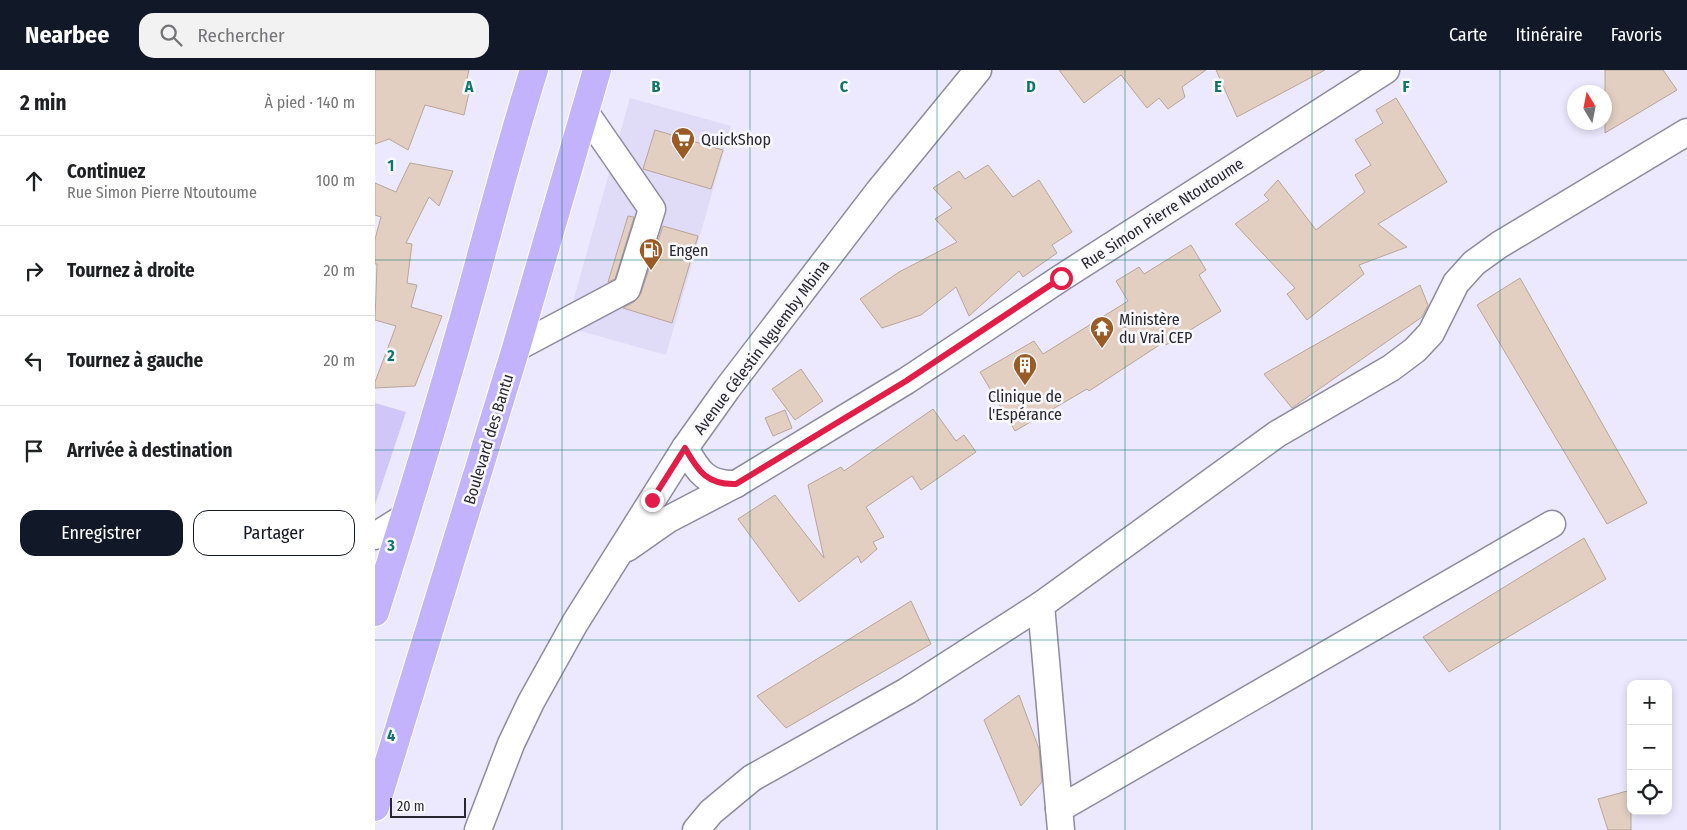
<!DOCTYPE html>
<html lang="fr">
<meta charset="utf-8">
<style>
:root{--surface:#fff;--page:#f2f2f2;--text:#202124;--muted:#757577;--line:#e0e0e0;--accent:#111827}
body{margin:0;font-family:"Fira Sans Condensed",sans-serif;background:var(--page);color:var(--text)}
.controls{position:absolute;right:15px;bottom:15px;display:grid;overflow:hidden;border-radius:10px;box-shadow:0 2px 8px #0003}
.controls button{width:45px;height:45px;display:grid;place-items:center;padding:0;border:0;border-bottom:1px solid var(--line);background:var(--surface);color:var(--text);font:25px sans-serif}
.compass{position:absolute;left:1192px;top:15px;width:45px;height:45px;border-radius:50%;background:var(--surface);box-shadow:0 2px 8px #0003;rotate:350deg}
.scale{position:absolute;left:15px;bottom:12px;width:76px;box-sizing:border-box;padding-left:5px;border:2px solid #28272f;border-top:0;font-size:14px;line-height:18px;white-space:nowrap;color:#28272f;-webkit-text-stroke:4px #f9f9fd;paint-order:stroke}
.stop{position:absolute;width:15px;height:15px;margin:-11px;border:4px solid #e11d48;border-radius:50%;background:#fff}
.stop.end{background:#e11d48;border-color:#fff;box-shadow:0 1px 5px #0008}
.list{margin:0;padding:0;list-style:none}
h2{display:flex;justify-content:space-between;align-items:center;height:65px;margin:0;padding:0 20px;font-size:21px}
h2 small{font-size:16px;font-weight:400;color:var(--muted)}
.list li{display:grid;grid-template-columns:32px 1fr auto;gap:15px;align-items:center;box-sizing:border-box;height:90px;padding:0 20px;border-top:1px solid var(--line)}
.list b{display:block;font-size:19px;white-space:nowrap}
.list p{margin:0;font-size:16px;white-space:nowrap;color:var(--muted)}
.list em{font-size:16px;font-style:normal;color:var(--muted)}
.actions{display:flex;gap:10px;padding:15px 20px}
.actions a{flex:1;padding:11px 0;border:1px solid var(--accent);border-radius:15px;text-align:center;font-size:18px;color:var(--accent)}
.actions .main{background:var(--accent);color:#fff}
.icon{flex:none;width:28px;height:28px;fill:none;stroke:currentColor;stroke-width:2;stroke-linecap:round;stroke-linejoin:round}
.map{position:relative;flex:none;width:1312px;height:760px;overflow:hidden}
header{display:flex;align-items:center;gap:30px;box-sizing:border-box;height:70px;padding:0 25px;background:var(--accent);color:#fff}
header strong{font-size:24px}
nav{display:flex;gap:28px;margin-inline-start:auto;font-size:18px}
.search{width:350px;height:45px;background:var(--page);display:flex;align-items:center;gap:12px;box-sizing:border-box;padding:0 18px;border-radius:15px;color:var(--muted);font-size:19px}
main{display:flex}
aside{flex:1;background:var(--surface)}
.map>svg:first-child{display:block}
.built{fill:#e0dbf7}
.green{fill:#d0c7f8}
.building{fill:#e3cfc2;stroke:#b8a599}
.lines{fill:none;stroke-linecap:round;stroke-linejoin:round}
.minor-casing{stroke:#8e8b9e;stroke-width:29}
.highway-casing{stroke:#fff;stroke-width:30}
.minor{stroke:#fff;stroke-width:26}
.highway{stroke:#c2b3fc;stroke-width:28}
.route{stroke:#e11d48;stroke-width:6}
.grid{fill:none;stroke:#0f766e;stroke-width:1;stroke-opacity:0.55}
.labels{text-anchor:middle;stroke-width:5;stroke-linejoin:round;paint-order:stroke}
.poi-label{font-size:16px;fill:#28272f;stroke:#f9f9fd;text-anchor:start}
.street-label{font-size:16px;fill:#28272f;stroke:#f9f9fd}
.grid-label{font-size:16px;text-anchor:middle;font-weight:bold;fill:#0f766e;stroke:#f9f9fd;stroke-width:5;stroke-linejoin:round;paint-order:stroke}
</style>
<header>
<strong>Nearbee</strong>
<div class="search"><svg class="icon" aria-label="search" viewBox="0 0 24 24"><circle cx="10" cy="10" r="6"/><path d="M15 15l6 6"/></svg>Rechercher</div>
<nav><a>Carte</a><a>Itinéraire</a><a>Favoris</a></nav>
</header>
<main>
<aside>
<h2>2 min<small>À pied · 140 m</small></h2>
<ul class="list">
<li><svg class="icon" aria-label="ahead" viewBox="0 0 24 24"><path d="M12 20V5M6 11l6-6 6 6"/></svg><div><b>Continuez</b><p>Rue Simon Pierre Ntoutoume</p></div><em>100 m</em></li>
<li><svg class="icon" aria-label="right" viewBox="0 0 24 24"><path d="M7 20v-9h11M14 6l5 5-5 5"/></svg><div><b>Tournez à droite</b></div><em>20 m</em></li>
<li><svg class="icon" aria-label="left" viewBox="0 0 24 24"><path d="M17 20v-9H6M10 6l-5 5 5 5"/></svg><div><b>Tournez à gauche</b></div><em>20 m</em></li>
<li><svg class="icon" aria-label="arrive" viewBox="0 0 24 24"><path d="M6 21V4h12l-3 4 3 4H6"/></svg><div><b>Arrivée à destination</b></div></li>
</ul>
<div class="actions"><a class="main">Enregistrer</a><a>Partager</a></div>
</aside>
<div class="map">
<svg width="1312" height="760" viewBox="0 0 1312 760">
<rect width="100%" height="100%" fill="#ece9fe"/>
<path class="built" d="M255 28 356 56 291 285 191 257Z"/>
<path class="green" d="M0 333 31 342 0 435Z"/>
<g class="building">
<path d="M0 0H94L91 13 96 14 89 45 50 35 33 80 14 69 0 74Z"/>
<path d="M684 0H831L807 17 810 27 793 39 784 28 772 38 746 5 709 33Z"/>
<path d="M841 0H950L862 47Z"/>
<path d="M1230 0H1288L1302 20 1230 63Z"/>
<path d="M1021 28 1072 112 1003 154 1032 177 984 195 989 204 932 250 912 224 920 218 860 154 894 130 889 125 903 110 941 160 990 122 980 105 996 95 980 70 1008 53 1001 40Z"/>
<path d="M280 60 348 80 336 119 268 99Z"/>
<path d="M35 93 78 101 64 136 54 127 31 173 37 174 32 213 42 215 36 237 67 246 40 316 0 318V312L21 256 0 250 2 194H0V169L6 147 0 145V113L21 122Z"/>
<path d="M613 95 638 127 664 110 697 162 677 175 682 183 648 207 644 201 594 246 581 217 546 245 507 258 485 229 524 202 582 172 560 149 577 138 558 118 584 101 590 109Z"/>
<path d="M253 146 259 147 240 209 233 212Z"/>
<path d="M288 156 323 166 297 253 248 238 259 232 266 223Z"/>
<path d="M816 175 831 200 824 205 846 241 791 275 789 272 714 321 712 319 640 361 605 302 659 271 668 284 753 231 741 211 764 197 769 204Z"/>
<path d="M1145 208 1272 433 1232 454 1102 235Z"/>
<path d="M1045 215 1053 235 1047 247 917 338 889 304Z"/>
<path d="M426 299 448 331 420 350 397 319Z"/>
<path d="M558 339 581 371 589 365 601 382 546 420 537 406 491 437 509 467 498 472 502 479 486 493 483 486 424 532 363 449 400 425 449 488 433 415 466 397 469 401Z"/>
<path d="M410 340 417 358 398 366 390 348Z"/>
<path d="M1209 468 1231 509 1074 602 1048 567Z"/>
<path d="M536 531 556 574 411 658 382 626Z"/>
<path d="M644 625 664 679 667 712 646 736 609 650Z"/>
<path d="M1256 720V760H1233L1223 729Z"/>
</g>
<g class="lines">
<g class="minor-casing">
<g id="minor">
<path d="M141 278 252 219 277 139 210 42"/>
<path d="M310 378C323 402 332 415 361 414"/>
<path d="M0 466 30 447"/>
<path d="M252 478 292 450 361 414 531 311 686 208 1011 0"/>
<path d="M666 535 686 760"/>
<path d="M684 739 1177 454"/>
<path d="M103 760 136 674 156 632 200 553 310 378 352 319 503 122 603 0"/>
<path d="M321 760 336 742 377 708 532 621 666 535 902 364 1016 298 1040 280 1056 263 1081 213 1099 193 1124 175 1312 62"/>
</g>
</g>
<g class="highway-casing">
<g id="highway">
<path d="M0 542C34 435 67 327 97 219 117 146 136 72 159 0"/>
<path d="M0 737 141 278 222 0"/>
</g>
</g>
<use href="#minor" class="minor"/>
<use href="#highway" class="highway"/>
</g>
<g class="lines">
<path class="route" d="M277 430 310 378C323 401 332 415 361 414L531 311 686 208"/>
</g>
<path class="grid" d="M187 0V760M375 0V760M562 0V760M750 0V760M937 0V760M1125 0V760M0 190H1312M0 380H1312M0 570H1312"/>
<defs>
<g id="supermarket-pin" transform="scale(1.25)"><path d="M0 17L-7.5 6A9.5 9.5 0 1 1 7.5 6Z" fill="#9b5b25" stroke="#f9f9fd"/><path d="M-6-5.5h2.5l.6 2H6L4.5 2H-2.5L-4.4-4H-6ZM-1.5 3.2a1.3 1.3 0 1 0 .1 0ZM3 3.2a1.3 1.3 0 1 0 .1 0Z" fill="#fff"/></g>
<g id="fuel-pin" transform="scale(1.25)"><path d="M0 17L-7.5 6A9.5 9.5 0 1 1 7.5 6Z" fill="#9b5b25" stroke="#f9f9fd"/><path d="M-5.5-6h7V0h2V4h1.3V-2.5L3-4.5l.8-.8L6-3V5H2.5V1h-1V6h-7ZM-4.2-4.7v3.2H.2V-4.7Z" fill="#fff"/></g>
<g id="temple-pin" transform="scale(1.25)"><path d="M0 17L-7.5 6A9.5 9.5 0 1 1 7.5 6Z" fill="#9b5b25" stroke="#f9f9fd"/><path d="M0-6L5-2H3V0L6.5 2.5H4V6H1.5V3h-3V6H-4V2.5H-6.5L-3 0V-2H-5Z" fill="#fff"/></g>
<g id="building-pin" transform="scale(1.25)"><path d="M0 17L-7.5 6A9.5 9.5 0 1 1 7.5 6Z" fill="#9b5b25" stroke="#f9f9fd"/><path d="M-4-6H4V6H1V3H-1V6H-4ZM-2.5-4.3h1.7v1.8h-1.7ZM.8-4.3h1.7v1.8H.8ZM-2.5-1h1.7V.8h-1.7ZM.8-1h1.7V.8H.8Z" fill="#fff"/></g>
</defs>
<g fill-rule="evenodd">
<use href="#supermarket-pin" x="308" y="69"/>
<use href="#fuel-pin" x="276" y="180"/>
<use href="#temple-pin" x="727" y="258"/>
<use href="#building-pin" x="650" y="295"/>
</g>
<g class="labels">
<g class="poi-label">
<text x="326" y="75">QuickShop</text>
<text x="294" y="186">Engen</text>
<text x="744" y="255">Ministère<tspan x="744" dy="18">du Vrai CEP</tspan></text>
<text x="650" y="332" text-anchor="middle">Clinique de<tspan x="650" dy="18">l'Espérance</tspan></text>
</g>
<g class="street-label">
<text transform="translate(787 143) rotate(-33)" y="6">Rue Simon Pierre Ntoutoume</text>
<text transform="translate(386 277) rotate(-53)" y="6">Avenue Célestin Nguemby Mbina</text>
<text transform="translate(113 369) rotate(-73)" y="6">Boulevard des Bantu</text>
</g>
</g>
<g class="grid-label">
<text x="94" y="22">A</text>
<text x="281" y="22">B</text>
<text x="469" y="22">C</text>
<text x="656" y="22">D</text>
<text x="843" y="22">E</text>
<text x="1031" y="22">F</text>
<text x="16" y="101">1</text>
<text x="16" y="291">2</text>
<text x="16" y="481">3</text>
<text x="16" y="671">4</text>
</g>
</svg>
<div class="controls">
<button>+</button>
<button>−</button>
<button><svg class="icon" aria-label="locate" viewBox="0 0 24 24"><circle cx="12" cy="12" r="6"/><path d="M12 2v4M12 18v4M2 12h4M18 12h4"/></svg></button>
</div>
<svg class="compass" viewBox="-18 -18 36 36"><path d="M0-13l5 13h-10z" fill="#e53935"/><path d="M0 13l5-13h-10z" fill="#757577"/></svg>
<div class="scale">20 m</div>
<div class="stop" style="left:686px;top:208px"></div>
<div class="stop end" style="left:277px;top:430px"></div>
</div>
</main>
